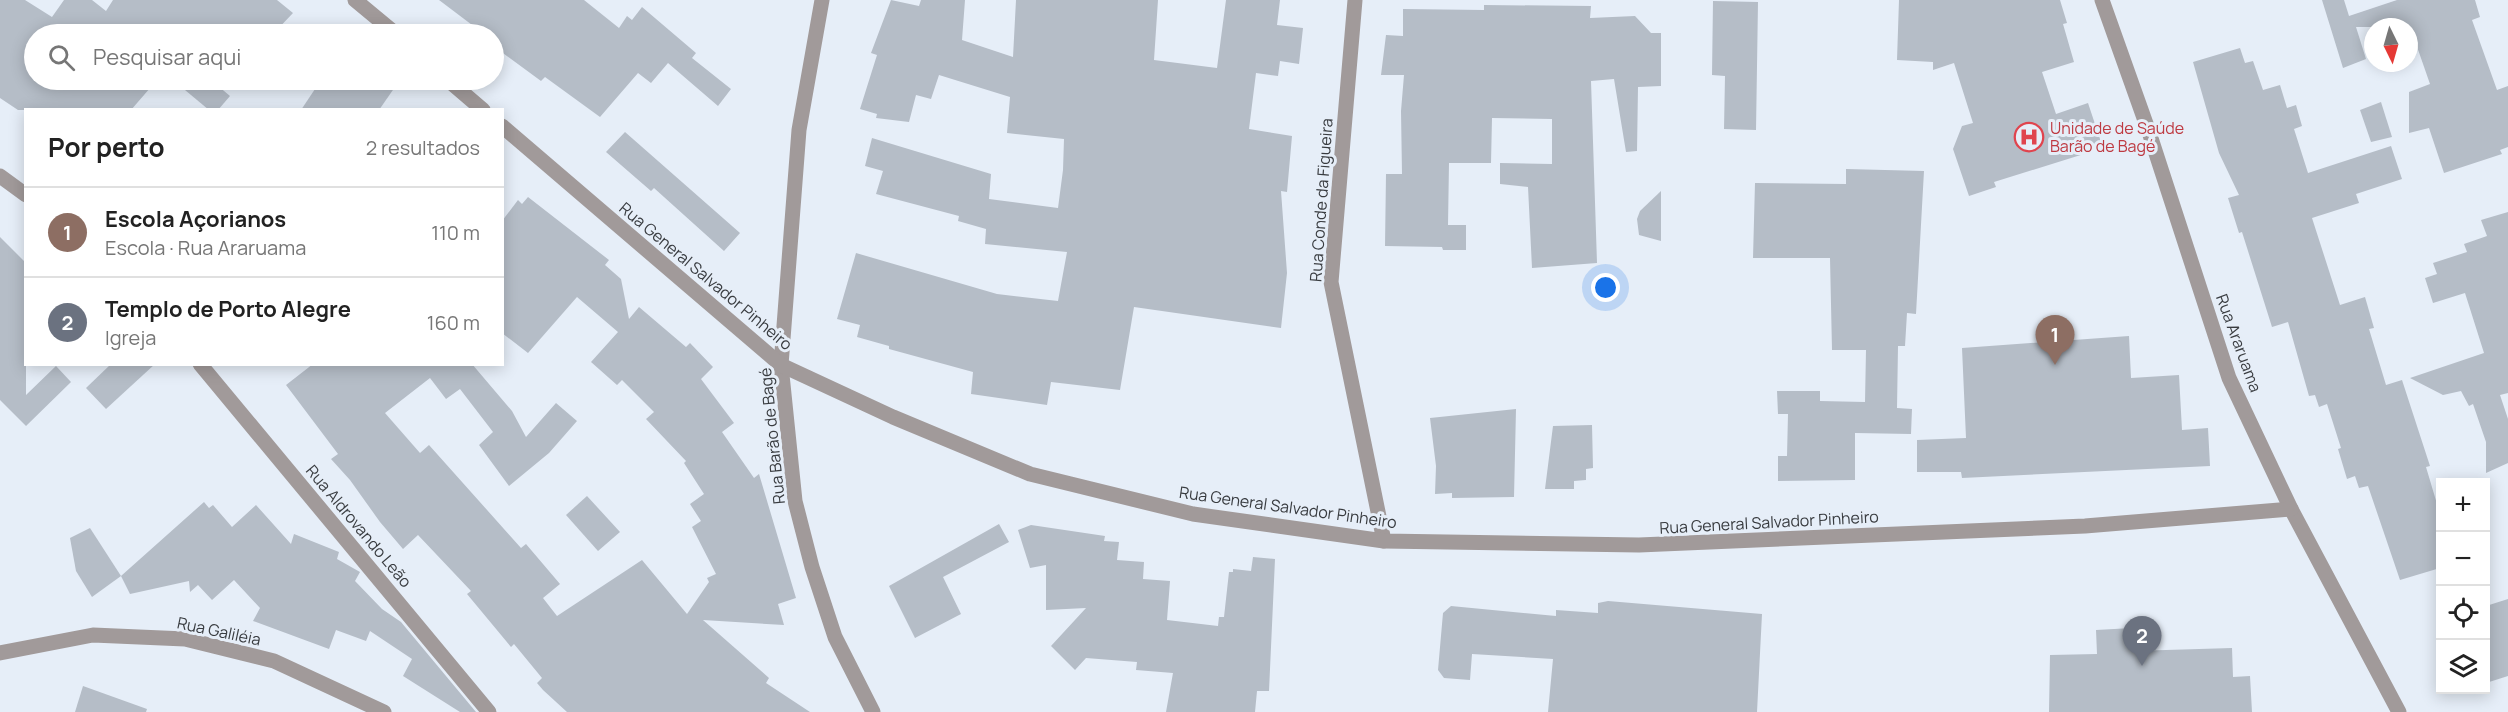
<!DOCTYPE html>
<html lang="pt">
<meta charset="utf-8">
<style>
:root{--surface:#fff;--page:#f6f6f6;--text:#222;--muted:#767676;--line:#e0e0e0;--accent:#5b5a27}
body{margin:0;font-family:Manrope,sans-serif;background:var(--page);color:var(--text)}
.controls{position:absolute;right:18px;bottom:18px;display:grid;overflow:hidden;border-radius:0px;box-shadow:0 3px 15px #0003}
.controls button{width:54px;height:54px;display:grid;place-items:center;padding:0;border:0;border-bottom:2px solid var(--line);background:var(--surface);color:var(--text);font:30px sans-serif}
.compass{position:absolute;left:2364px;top:18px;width:54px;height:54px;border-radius:50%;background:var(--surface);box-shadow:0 3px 15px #0003;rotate:175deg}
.you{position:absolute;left:1606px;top:288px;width:21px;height:21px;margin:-15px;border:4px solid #fff;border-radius:50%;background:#1a73e8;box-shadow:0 0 0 9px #1a73e833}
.badge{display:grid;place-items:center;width:39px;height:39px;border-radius:50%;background:var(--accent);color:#fff;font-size:20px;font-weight:700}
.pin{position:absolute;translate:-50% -50px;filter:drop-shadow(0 2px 3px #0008)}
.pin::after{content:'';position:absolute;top:32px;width:21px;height:18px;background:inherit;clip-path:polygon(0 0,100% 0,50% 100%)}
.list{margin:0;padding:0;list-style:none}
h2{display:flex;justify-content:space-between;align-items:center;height:78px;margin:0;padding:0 24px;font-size:26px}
h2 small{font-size:20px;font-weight:400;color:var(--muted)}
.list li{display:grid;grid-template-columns:39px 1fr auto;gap:18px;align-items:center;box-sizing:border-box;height:90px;padding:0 24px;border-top:2px solid var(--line)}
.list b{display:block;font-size:22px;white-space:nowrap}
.list p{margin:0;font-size:20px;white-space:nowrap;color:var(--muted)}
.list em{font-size:20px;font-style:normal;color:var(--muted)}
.icon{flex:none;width:33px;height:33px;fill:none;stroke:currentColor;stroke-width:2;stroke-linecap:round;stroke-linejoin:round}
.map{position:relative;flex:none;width:2508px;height:712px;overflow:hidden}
.search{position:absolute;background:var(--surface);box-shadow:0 3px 15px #0003;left:24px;top:24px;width:480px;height:66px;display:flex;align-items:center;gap:15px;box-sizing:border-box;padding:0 21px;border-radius:33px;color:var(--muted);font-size:22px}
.panel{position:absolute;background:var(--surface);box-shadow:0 3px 15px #0003;left:24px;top:108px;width:480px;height:258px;border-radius:0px}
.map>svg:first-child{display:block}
.building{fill:#b5bdc7}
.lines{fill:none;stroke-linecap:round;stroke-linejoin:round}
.minor{stroke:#a19a9a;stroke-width:15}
.labels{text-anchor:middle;stroke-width:6;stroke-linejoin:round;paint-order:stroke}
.health-label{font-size:16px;fill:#be3a42;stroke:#e6eef8;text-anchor:start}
.street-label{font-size:16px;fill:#393c40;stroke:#e6eef8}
</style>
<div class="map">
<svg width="2508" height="712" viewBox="0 0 2508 712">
<rect width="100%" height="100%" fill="#e6eef8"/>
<g class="building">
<path d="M0 0H25L52 17 64 0H92L106 11 113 0H277L293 13 273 34H34V80H157L131 110H18L0 98Z"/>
<path d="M439 0H584L619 28 627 16 632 20 642 7 696 53 692 58 731 89 718 106 668 63 651 83 638 73 600 117 545 77 541 81 500 51 502 48 494 42V34H484Z"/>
<path d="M891 0 919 6 921 0H965L962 40 1013 57 1016 0H1158L1154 60 1217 68 1226 0H1280L1277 25 1303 28 1299 64 1280 61 1278 76 1256 73 1249 129 1292 136 1287 192 1281 191 1287 273 1281 328 1134 307 1120 390 1051 382 1047 405 971 394 973 372 889 349V346L857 337 860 325 837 319 856 253 997 294 1058 301 1067 252 985 244 986 229 958 221 959 216 876 194 883 171 865 166 872 138 991 174 989 199 1058 208 1063 170 1064 139 1007 133 1010 97 939 75 931 99 916 95 909 122 876 118 877 114 860 109 877 55 871 53Z"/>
<path d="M1899 0H2060L2067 23 2063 24 2074 62 2042 72 2056 114 2088 103 2103 148 1994 182 1996 187 1969 196 1953 149 1962 126 1973 123 1954 63 1933 70V62L1897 60Z"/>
<path d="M2322 0H2344L2349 16 2397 0H2475L2480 17 2472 20 2497 90 2508 86V147L2500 150 2502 154 2444 173 2429 128 2409 133V92L2430 84 2415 41 2409 43V27H2356L2366 59 2343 68Z"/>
<path d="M1713 1 1758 2 1756 130 1724 129 1725 76 1712 75Z"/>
<path d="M1484 5 1591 6 1590 18 1635 16 1651 33H1661V86L1638 87 1637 151 1626 152 1614 79 1591 81 1597 263 1532 268 1528 187 1500 184V163L1552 164V119L1492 118 1491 163H1449L1448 225H1466V250H1443L1442 247 1385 246 1386 174H1402L1401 111 1404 75H1381L1386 35 1403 36V9L1484 10Z"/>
<path d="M2240 48 2245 63 2253 61 2263 90 2280 85 2287 108 2296 105 2302 126 2294 129 2308 173 2391 146 2402 179 2356 194 2359 203 2312 218 2340 305 2365 297 2374 328 2369 329 2386 385 2402 380 2430 466 2426 467 2440 514V568L2400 580 2368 486 2359 488 2355 476 2347 479 2338 449 2341 448 2327 404 2319 407 2315 395 2309 396 2288 322 2272 327 2242 232 2239 233 2228 198 2239 195 2219 153 2193 62Z"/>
<path d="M173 80H211L230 96 218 110H209Z"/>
<path d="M321 80H383L395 87 379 110H301Z"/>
<path d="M2381 102 2392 137 2371 142 2360 110Z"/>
<path d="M625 132 740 233 724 251 654 188 651 191 606 152Z"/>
<path d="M1846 169 1924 171 1916 314 1907 313 1905 346H1898L1897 408 1912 409 1911 434 1855 433V480L1778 481V456H1787L1788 414H1778L1777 391H1820V401L1865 402 1866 350H1832L1830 258H1753L1755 183 1846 184Z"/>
<path d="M1661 191V241L1639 235 1637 219 1640 211Z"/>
<path d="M528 197 609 260 605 265 621 279 629 319 639 307 686 347 690 343 713 367 701 379 734 423 722 432 754 478 759 474 796 598 778 604 784 625 703 620 769 678 766 683 810 712H567L543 690 537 683 542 678 514 644 511 647 467 594 471 591 418 535 403 549 380 522 350 480 331 459 338 454 286 385 313 364H472L512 411 526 437 556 403 577 421 549 453 509 486 479 445 493 432 460 389 446 399 430 378 385 413 420 453 429 445 521 548 526 544 560 584 543 598 557 616 642 560 687 614 709 582 707 578 716 574 692 527 701 521 690 504 704 494 684 463 686 461 646 419 654 412 622 380 617 385 591 362 618 332 577 297 528 353 502 333V221L518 200 522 204Z"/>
<path d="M2508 212V393L2500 395 2508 419V463L2486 473V442L2473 404 2469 406 2461 391 2443 395 2410 378 2484 353 2465 293 2433 303 2425 278 2437 274 2433 263 2467 252 2464 244 2487 236 2481 220Z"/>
<path d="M0 237 26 263V395L56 366 71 382 26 426 0 400Z"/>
<path d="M2129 336 2131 378 2179 375 2182 430 2208 428 2210 466 1962 478 1961 472H1917V440L1966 438 1962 348Z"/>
<path d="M111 364H155L106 409 86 388Z"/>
<path d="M1516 409 1514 497 1452 498V493L1435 494 1436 466 1430 418Z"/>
<path d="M1592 425 1593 468 1586 469V480L1574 481V489H1545L1553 426Z"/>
<path d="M587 496 620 532 598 551 566 515Z"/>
<path d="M204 502 209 508 213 505 232 527 256 505 291 544 294 534 339 552 337 559 360 572 355 581 382 609 401 622 476 712H460L403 676 412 659 370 631 366 641 336 630 329 649 253 621 260 608 234 580 212 600 198 585 190 592 189 581 130 594 121 576Z"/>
<path d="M999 524 1009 542 943 577 961 614 915 638 889 586Z"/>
<path d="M1031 525 1105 536 1104 541 1119 542 1117 560 1144 562 1143 579 1170 581 1167 620 1218 626 1219 617H1224L1229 572H1233V569L1251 571 1253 557 1275 559 1269 691H1257L1255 712H1166L1173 673 1136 670 1137 662 1086 658 1075 670 1051 646 1086 608 1046 610V565L1030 568 1018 530Z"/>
<path d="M90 528 121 576 92 597 76 571 70 538Z"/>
<path d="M2508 599V676L2486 683V606Z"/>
<path d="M1608 601 1762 614 1757 712H1548L1553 659 1472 654 1470 680 1444 678 1438 670 1443 613 1451 606 1556 616V610L1598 613V603Z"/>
<path d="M2132 628 2133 651 2232 648 2233 677 2250 676 2252 712H2049L2050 655 2097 654 2096 630Z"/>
<path d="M83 686 147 709 146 712H75Z"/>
</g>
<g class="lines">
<g class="minor">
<path d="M355 0 396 34"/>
<path d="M822 0 799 130 781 365 795 501 812 567 835 637 873 712"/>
<path d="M1355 0 1331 282 1384 541"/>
<path d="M2102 0 2149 132 2229 378 2291 509 2399 712"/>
<path d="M448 80 483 110"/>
<path d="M502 126 781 365 893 417 1030 474 1193 514 1384 541 1639 545 2085 526 2291 509"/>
<path d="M0 176 26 195"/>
<path d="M200 364 489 712"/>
<path d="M0 653 93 635 185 639 274 661 384 712"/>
</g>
</g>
<defs>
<g id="hospital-ring" transform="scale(1.5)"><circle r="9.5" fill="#e6eef8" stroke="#e0444e" stroke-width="1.5"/><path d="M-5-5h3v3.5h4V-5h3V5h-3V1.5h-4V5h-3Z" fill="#e0444e"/></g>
</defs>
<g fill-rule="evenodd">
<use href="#hospital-ring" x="2029" y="137"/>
</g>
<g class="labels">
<g class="health-label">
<text x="2050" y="134">Unidade de Saúde<tspan x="2050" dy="18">Barão de Bagé</tspan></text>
</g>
<g class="street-label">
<text transform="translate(1321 200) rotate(-86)" y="6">Rua Conde da Figueira</text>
<text transform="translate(706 276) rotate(40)" y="6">Rua General Salvador Pinheiro</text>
<text transform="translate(2239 343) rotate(70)" y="6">Rua Araruama</text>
<text transform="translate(772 436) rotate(-96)" y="6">Rua Barão de Bagé</text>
<text transform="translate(1288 507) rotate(8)" y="6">Rua General Salvador Pinheiro</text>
<text transform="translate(1769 522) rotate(-3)" y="6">Rua General Salvador Pinheiro</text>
<text transform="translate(359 526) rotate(50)" y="6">Rua Aldrovando Leão</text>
<text transform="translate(219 631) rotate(12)" y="6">Rua Galiléia</text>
</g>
</g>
</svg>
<div class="controls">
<button>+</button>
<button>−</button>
<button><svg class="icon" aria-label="locate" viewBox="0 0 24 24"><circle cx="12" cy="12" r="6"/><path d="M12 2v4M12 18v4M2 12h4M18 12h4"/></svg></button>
<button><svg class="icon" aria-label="layers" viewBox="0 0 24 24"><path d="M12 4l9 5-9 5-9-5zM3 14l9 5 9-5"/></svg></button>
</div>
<svg class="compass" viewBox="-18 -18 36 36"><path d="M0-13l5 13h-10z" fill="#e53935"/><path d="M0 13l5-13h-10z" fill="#767676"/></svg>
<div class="you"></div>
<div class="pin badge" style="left:2055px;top:365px;background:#8d6e63">1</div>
<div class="pin badge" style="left:2142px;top:666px;background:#6b7280">2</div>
<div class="search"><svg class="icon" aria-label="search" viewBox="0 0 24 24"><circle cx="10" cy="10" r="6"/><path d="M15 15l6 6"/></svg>Pesquisar aqui</div>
<section class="panel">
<h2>Por perto<small>2 resultados</small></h2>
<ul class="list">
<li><span class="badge" style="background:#8d6e63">1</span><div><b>Escola Açorianos</b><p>Escola · Rua Araruama</p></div><em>110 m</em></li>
<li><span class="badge" style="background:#6b7280">2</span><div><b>Templo de Porto Alegre</b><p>Igreja</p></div><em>160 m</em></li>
</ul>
</section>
</div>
